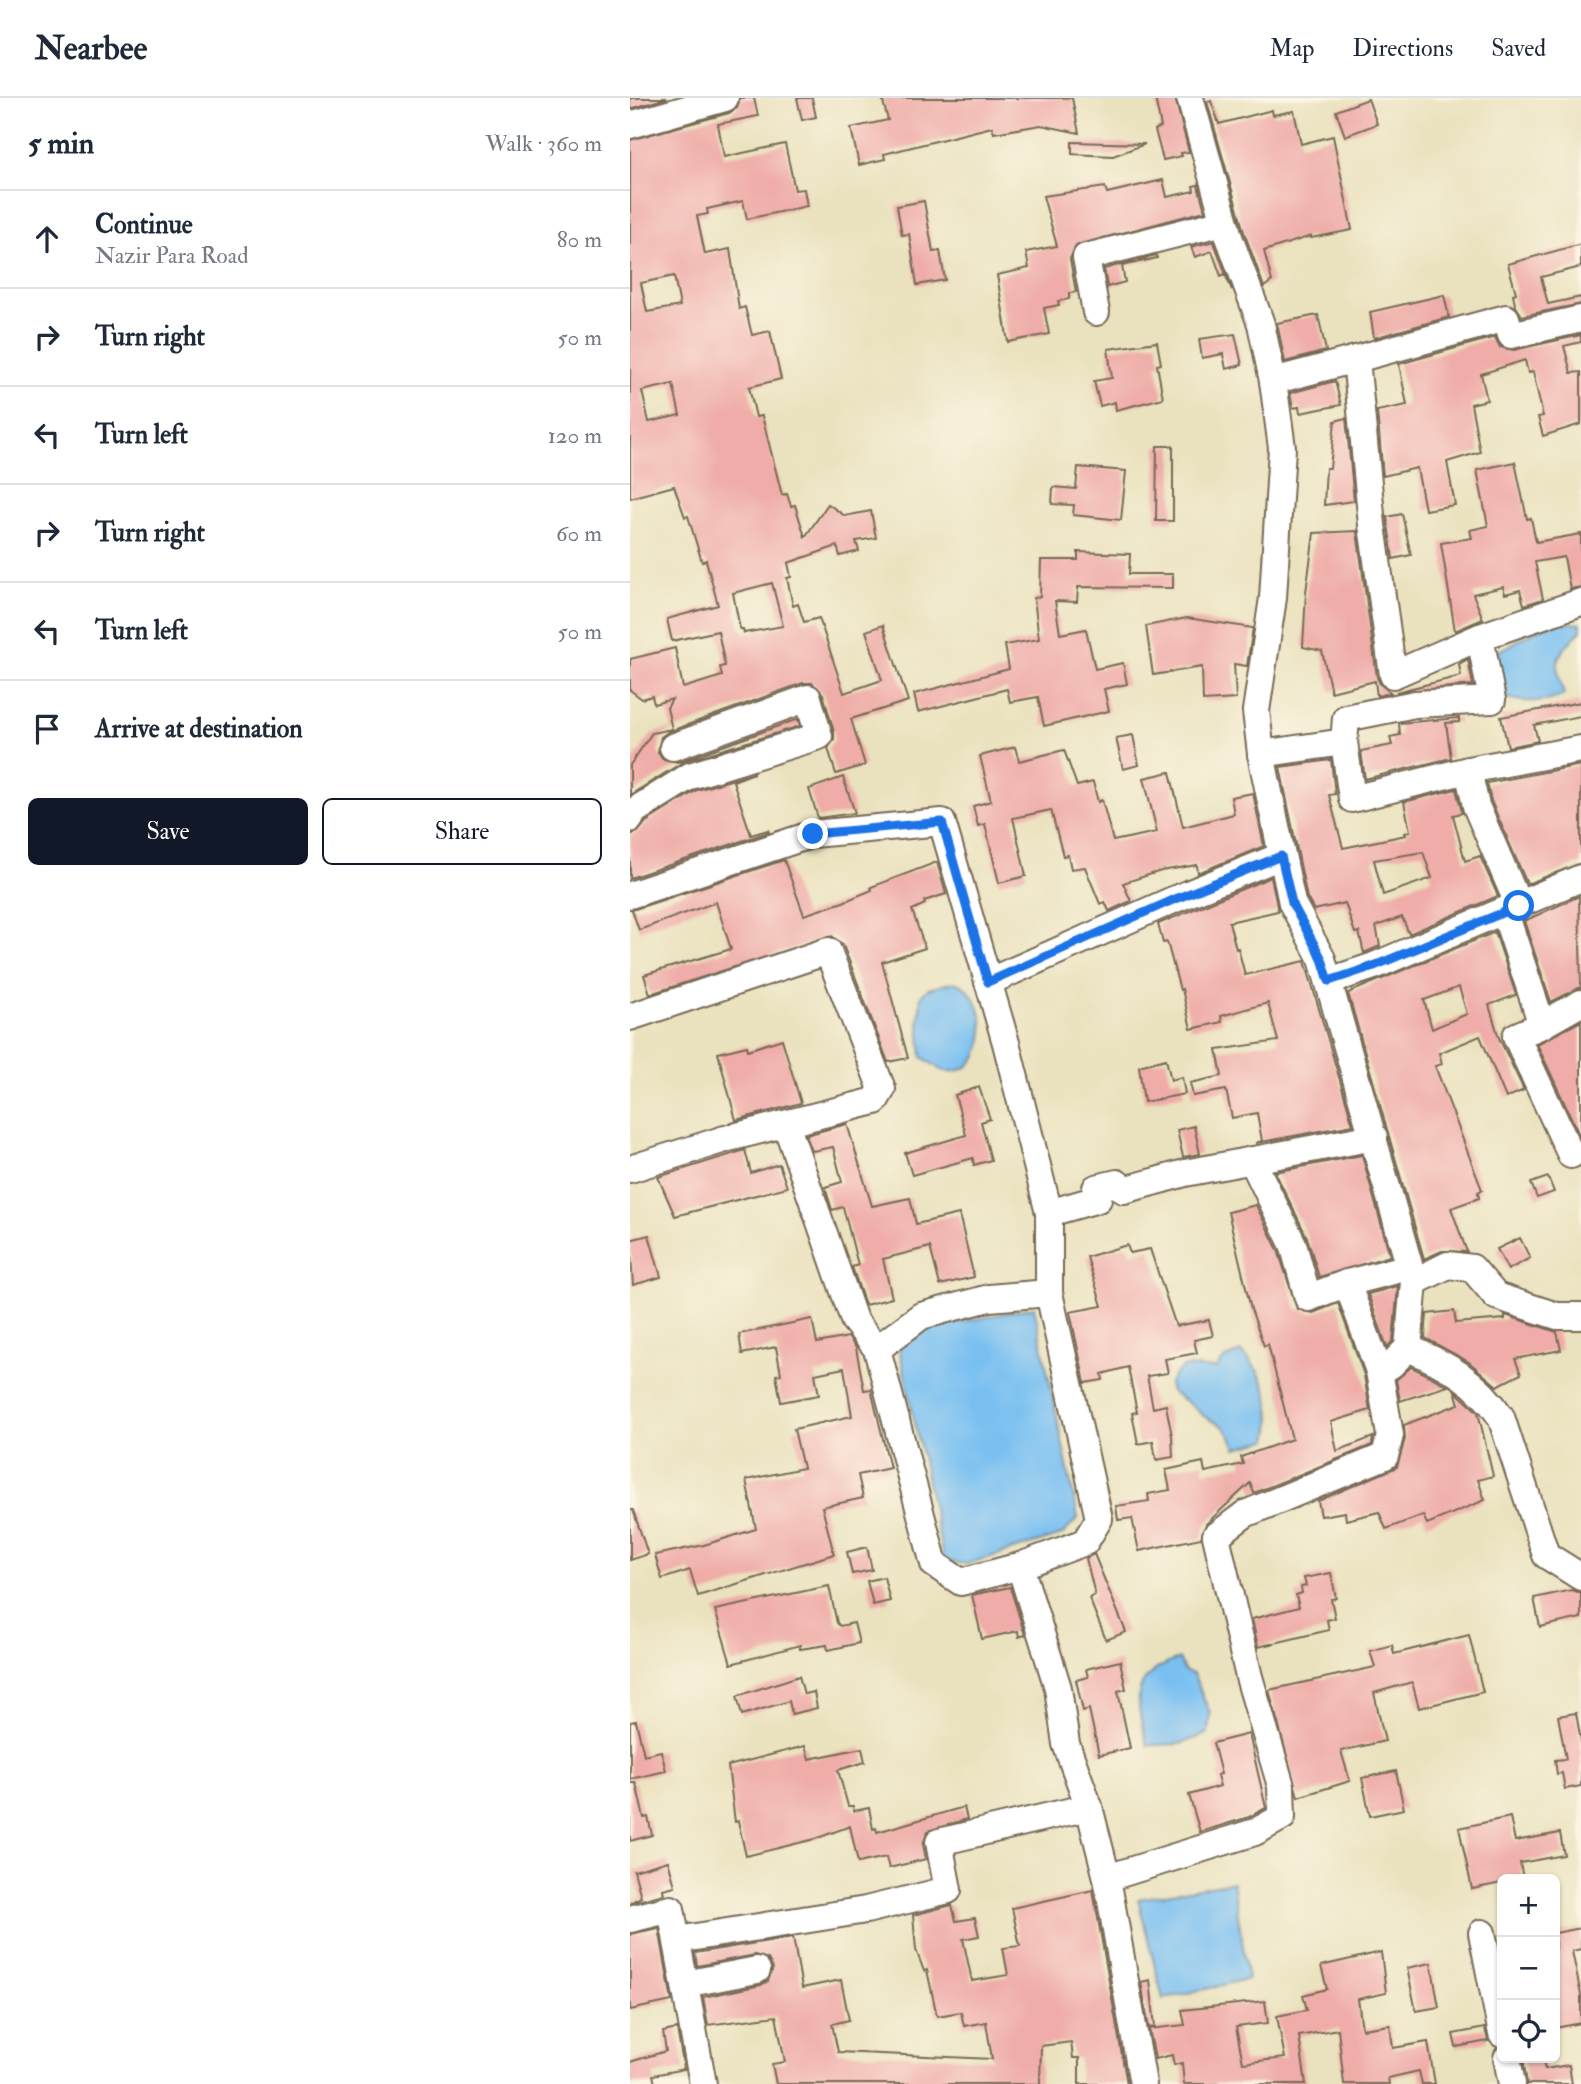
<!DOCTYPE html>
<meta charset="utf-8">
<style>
:root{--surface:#fff;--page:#f6f6f7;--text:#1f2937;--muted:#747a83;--line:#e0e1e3;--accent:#111827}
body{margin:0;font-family:"IM FELL Double Pica",serif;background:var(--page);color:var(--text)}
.controls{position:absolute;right:21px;bottom:21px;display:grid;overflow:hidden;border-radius:10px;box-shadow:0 2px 5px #0004}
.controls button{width:63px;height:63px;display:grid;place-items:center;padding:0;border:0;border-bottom:2px solid var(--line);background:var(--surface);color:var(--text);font:35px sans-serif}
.stop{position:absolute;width:21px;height:21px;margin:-16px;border:5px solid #1a73e8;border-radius:50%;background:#fff}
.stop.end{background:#1a73e8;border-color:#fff;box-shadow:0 2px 7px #0008}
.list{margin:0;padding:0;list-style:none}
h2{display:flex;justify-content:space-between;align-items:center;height:91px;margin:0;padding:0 28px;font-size:30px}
h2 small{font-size:23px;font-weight:400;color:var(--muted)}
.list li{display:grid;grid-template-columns:46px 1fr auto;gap:21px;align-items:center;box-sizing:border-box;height:98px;padding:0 28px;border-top:2px solid var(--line)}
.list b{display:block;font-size:26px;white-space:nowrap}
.list p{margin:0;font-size:23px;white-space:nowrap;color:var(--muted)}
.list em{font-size:23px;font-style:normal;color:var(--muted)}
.actions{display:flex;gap:14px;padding:21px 28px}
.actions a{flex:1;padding:16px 0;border:2px solid var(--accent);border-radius:10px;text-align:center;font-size:24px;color:var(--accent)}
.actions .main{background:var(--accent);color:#fff}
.icon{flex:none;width:38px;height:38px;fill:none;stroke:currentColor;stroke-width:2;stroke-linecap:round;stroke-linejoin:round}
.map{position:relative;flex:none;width:951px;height:1986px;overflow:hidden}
header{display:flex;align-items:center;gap:42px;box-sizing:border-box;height:98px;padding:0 35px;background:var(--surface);border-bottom:2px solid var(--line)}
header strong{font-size:33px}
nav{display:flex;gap:38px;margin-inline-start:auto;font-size:24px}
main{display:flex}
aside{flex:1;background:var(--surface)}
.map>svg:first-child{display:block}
.water{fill:#79c0f1;stroke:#5a7588;stroke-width:2}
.building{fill:#efaca8;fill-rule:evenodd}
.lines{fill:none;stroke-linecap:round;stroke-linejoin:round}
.minor-casing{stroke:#786a56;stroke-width:30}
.minor{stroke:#fff;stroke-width:26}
.route{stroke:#1a73e8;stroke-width:9}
</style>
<header>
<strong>Nearbee</strong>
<nav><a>Map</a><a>Directions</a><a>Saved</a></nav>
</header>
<main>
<aside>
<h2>5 min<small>Walk · 360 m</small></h2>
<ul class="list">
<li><svg class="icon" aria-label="ahead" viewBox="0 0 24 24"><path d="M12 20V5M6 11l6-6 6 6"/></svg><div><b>Continue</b><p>Nazir Para Road</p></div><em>80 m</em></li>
<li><svg class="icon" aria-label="right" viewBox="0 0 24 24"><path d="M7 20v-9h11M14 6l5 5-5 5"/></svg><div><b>Turn right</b></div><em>50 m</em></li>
<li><svg class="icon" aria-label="left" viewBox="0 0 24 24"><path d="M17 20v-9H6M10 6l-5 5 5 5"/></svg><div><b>Turn left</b></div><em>120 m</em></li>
<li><svg class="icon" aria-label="right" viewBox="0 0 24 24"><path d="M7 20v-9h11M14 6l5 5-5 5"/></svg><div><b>Turn right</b></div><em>60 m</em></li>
<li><svg class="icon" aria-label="left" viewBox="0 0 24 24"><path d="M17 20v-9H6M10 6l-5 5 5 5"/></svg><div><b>Turn left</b></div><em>50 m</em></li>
<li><svg class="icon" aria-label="arrive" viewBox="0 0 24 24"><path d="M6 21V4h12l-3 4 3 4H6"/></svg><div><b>Arrive at destination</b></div></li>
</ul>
<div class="actions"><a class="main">Save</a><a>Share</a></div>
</aside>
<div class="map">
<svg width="951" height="1986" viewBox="0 0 951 1986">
<rect width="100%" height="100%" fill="#fcf5e5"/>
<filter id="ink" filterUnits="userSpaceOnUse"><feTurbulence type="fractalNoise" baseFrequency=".0143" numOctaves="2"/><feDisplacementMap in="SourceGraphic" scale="14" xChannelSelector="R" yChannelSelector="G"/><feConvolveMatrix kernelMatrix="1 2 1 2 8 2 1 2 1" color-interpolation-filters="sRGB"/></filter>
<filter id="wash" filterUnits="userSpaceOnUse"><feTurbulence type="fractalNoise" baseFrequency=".00686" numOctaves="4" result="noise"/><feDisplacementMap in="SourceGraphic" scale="28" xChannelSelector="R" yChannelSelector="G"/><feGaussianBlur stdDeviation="1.57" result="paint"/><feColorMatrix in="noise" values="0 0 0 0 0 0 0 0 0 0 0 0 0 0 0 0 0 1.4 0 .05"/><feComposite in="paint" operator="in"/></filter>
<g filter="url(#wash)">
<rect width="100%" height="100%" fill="#eae2be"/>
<g class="water">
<path d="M929 524 951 526V532C925 560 923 560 934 597 916 607 886 604 868 597L864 576 867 554 911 530Z"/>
<path d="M324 884C362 894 365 980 315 973 307 971 299 963 292 959L289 925 291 898 298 891Z"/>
<path d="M404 1209 448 1420 432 1437 337 1466 314 1463 269 1250 300 1231Z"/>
<path d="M611 1254C636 1275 646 1312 638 1342L606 1350C593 1317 586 1331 568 1313 560 1305 551 1300 541 1294L539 1286C555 1258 561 1273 586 1270L595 1260Z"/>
<path d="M549 1561 554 1573 563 1576 580 1615 578 1635 551 1646 517 1647C507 1604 496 1579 549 1561Z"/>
<path d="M603 1784 618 1881 533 1901 508 1801Z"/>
</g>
<g id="blocks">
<g class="building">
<path d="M0 0H37L0 11Z"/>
<path d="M110 0H124L128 18 88 26 94 59 155 46 165 92 174 91 177 108 117 121 113 103 77 111 78 116 67 118 75 156 100 151 109 211 115 209 122 237 140 233 151 281 119 289 126 319 132 318 152 397 157 396 161 408 165 407 175 439 198 406 215 418 241 413 246 440 226 443 229 453 210 458 207 448 158 465 161 479 157 480 163 508 168 506 174 524 189 520 214 595 252 582 236 533 253 527 278 603 221 621 235 667 206 676 198 650 204 642V634L193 596 182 585H173L38 634 31 639 28 654 33 661 48 664 168 621 170 628 55 663 0 697V667L22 635 42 631 37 610 42 601 24 606 22 598 12 601 0 592V561L45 550 53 590 92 578 90 569 95 568 88 533 42 543 37 521 88 507 76 462 72 464 58 418 55 419 44 388 0 400V42L99 15 107 10ZM44 178 50 208 17 214 11 185ZM43 286 50 317 19 324 12 293ZM142 485 153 528 114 535 113 531H110L103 495Z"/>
<path d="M167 0H182L186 19 172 22Z"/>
<path d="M252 0H442L449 35 411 27 364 35 362 29 254 56 255 61 229 67 221 30 258 22Z"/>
<path d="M525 0H545L559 54 551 55 552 58 533 62 525 32 531 29Z"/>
<path d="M738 1 747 26 715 38 706 13Z"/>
<path d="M581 3 589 26 642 12 643 17 664 13 671 46 703 38 722 132 681 140V138L634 153 642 183 634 189 614 134 577 4Z"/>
<path d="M442 44 515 46 483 58 442 56Z"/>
<path d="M533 82 537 99 564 93 563 88 568 87 575 113 446 147 440 161 446 194 439 195V201L428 203 429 207 414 210 419 236 378 244 367 177 399 170 396 154 427 148 413 98 475 89 477 95Z"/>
<path d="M294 103 303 154 310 153 315 182 287 187 279 136 272 137 267 108Z"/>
<path d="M584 143V144L602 192 595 176 591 178 582 153 565 159 561 149Z"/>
<path d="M951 146V169L911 179 918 206 951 199V206L892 218 885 207 883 196 886 195 878 166Z"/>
<path d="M526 157 527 160 492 168 495 184 477 189 474 171Z"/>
<path d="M814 197 819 219 744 240 740 214Z"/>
<path d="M688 217 696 253 655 264 647 225Z"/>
<path d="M605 236 612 267 596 271 593 256 572 260 569 241Z"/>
<path d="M951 237V244L934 248 941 275 951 274V326L913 338 908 319 913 318 903 274 898 275 895 262 851 276 857 302 841 306 850 354 817 364 825 407 795 412 787 370 753 378 747 313 777 307 769 266 865 239 870 249 884 252Z"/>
<path d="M527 244 531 266 527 267 533 300 486 312 485 304 470 308 464 283 482 280 478 251Z"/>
<path d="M705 283 711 307 670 315 669 309 663 310 660 295Z"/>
<path d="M716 320 724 403 694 407 696 370H700L705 323Z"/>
<path d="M527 348H543V423H526Z"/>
<path d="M885 364 897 421 901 420 906 444 951 436V489L940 491 934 459 905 464 913 501 894 507 890 492 875 496 873 489 843 496 853 521 825 533 811 445 842 440 840 432 858 428 847 372Z"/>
<path d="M448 369 496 373 491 422 443 417 444 407 422 406 423 389 446 391Z"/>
<path d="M772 416 781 457 763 461 757 419Z"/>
<path d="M727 433 747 579 750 586 761 595 747 598 745 583 701 594 692 553 673 549 676 494 684 435Z"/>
<path d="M448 454 500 456 499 476H543V490L448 489 447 504 425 503 430 536 456 531 465 571 493 565 497 586 474 591 479 613 414 628 408 599 380 604 377 591 288 614 284 596 379 571 375 547 409 541 404 500 410 499 411 462H448Z"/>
<path d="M557 520 623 530 617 568 604 566 606 601 573 603 572 569 523 577 516 528Z"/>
<path d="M838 561 843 587 766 594 831 578 829 566Z"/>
<path d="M951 604V618L904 627 908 643 878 649 871 619Z"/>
<path d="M829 620V624L816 625 821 660 735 681 731 653 762 647 760 639 770 637 769 625Z"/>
<path d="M503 637 509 667 493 671 486 640Z"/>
<path d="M385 649 389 663 434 652 447 688 463 684 468 704 472 702 483 743 527 734 514 680 540 674 553 729 604 716 601 699 623 695 634 748 568 775 567 767 531 773 493 785 501 803 479 813 475 804 470 806 455 769 441 771 438 757 433 758 421 712 383 720 396 778 369 785 355 726 348 728 343 708 361 703 350 658Z"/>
<path d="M701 662 705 696 699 697 713 750 776 737 775 735 780 733 774 704 826 691 832 715 823 717 835 763 850 758 868 798 779 836 772 819 746 828 750 848 734 855 729 834 725 835 715 805 684 812 677 800 650 669ZM793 754 802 780 753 797 744 762Z"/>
<path d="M951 667V765L897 786 861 703 857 685Z"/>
<path d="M124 675 103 683 121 737 138 732 139 734 0 780V737L8 734 16 724 67 692Z"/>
<path d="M213 679 225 715 188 720 179 691Z"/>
<path d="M154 762 174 817 213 804 242 792 241 789 307 764 316 796 294 803 295 806 282 812 295 850 252 864 278 960 258 964 213 847 202 838 20 896 14 877 101 851 86 804 9 832 2 812Z"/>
<path d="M641 779 648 813 599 824 606 851 608 850 615 877 675 863 723 1027 626 1045 632 1043 627 1015 602 1020 596 992 563 998 560 985 592 978 587 952 648 943 638 905 591 918 592 924 561 931 552 891 550 892 537 844 533 845 528 826Z"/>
<path d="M949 798 951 889 921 904 894 823Z"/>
<path d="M865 834 886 897 859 907 869 940 894 992 876 1000 850 938 809 955 812 966 805 968 852 1092 848 1094 849 1100 821 1110 837 1154 812 1153 794 1161 718 895ZM829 889 837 916 802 931 794 902Z"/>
<path d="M951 923V1041L907 946Z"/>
<path d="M152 941 171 1005 106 1022 88 955 117 948 118 952Z"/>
<path d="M536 961 541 982 552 979 555 996 514 1004 509 968Z"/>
<path d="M349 989 360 1021 351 1024 361 1062 344 1067 343 1060 282 1077 275 1055 336 1037 325 997Z"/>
<path d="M217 1026 242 1108 280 1100 286 1126 329 1116 344 1179 310 1187 300 1149 253 1161 262 1200 235 1207 222 1169 228 1167 213 1109 202 1112 195 1089 212 1084 203 1049 182 1053 176 1037Z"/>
<path d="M564 1028 570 1056 553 1059 547 1032Z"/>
<path d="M115 1052 121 1075 149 1066 157 1089 45 1118 28 1079Z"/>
<path d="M732 1057 760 1158 689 1179 677 1139 645 1074Z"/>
<path d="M918 1079 924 1094 907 1100 901 1085Z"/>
<path d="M626 1107 648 1152 667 1211 683 1215 708 1205 734 1277 740 1312 701 1324 707 1353 743 1339 742 1347 624 1395 620 1385 576 1426 571 1440 509 1453 502 1420 488 1422 486 1408 519 1403 518 1396 540 1392 536 1372 573 1364 575 1374 613 1366 611 1359 662 1341 638 1246 634 1248 621 1211 598 1114Z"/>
<path d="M19 1137 31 1179 3 1187 0 1142Z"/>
<path d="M890 1140 900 1160 878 1172 867 1151Z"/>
<path d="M497 1147 500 1155 520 1151 546 1228 579 1222 583 1238 564 1242 567 1255 535 1261 538 1275 517 1278 523 1310 536 1307 542 1338 543 1359 526 1362 523 1343 508 1346 502 1315 507 1314 498 1269 472 1276 473 1282 455 1285 440 1214 472 1208 457 1159Z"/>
<path d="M768 1188 763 1243 757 1249 738 1196Z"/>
<path d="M824 1213 826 1225 875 1221V1217L927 1234 931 1252 885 1261 891 1276 867 1288 839 1264 795 1240 797 1216Z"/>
<path d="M182 1221 187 1245 218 1239 226 1250 234 1292 241 1291 260 1370 228 1377 233 1400 192 1409 204 1456 68 1498 60 1472 32 1481 25 1457 74 1447 126 1431 116 1382 173 1370 164 1331 222 1318 214 1270 185 1276 189 1297 151 1304 146 1277 151 1276 146 1249 112 1256 109 1236Z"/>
<path d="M781 1269 798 1277 818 1288 770 1303 766 1282Z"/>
<path d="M825 1293 848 1314 863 1378 848 1382 855 1402 797 1426 793 1417 756 1431 749 1414 716 1422 715 1414 691 1418 688 1403 767 1369 775 1341 774 1327 829 1306Z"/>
<path d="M0 1412H3L18 1456 0 1462Z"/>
<path d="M237 1449 242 1472 222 1476 217 1454Z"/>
<path d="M464 1456 496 1534 476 1542 459 1500 465 1497 456 1460Z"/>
<path d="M701 1475 706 1500 701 1501 705 1520 697 1522 699 1532 628 1549 622 1521 669 1509 666 1497 672 1495 671 1489 676 1488 674 1480Z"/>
<path d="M254 1479 260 1503 243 1507 237 1483Z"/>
<path d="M199 1488 207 1525 210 1528 224 1525 229 1545 198 1552 197 1547 170 1551V1547L101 1566 85 1512Z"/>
<path d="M380 1489 395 1537 389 1539 388 1533 352 1541 342 1497Z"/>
<path d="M942 1492 951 1495V1520L910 1529 904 1500Z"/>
<path d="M839 1537 853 1594 789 1610 782 1584 744 1595 755 1643 711 1653 720 1683 668 1699 639 1592 745 1569 740 1553 762 1547 764 1556Z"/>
<path d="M490 1563 496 1591 488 1593 500 1650 469 1657 459 1611 453 1613 446 1582 458 1579 456 1571Z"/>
<path d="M169 1578 174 1596 184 1594 187 1610 162 1616 159 1603 112 1617 107 1598Z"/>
<path d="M946 1615 951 1643V1688L935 1691 932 1675 927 1676 925 1662 936 1661 928 1618Z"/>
<path d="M6 1623 14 1657 31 1653 36 1673 0 1681V1624Z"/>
<path d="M619 1636 636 1710 619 1719 570 1734 559 1697 590 1688 587 1677 591 1676 583 1645Z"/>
<path d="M175 1648 179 1661 232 1650 235 1664 208 1672 218 1708H223L224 1713 239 1710 243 1731 246 1730 247 1734 334 1709 337 1721 298 1733 293 1746 296 1761 259 1770 256 1759 228 1765 220 1728 185 1741 116 1758 108 1723 105 1724 98 1668Z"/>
<path d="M766 1673 774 1711 740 1718 732 1680Z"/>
<path d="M0 1685H6L14 1720 18 1719 22 1737 0 1743Z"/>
<path d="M880 1719 885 1743 930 1735 934 1757 890 1765 893 1781H872V1785L842 1791 829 1730Z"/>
<path d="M38 1763 45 1788 33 1791 34 1796 0 1805 11 1799 4 1773Z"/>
<path d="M463 1792 497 1986H449V1960H443L441 1944 411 1948 410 1986H146L142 1966 155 1964 146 1918 78 1927 73 1899 131 1887 138 1883 143 1870 138 1861 125 1857 67 1868 65 1855 163 1839 172 1890 211 1882 219 1922 202 1926 208 1954 362 1961 356 1924 334 1928 331 1914 307 1918 297 1872 294 1873 286 1852 283 1817 322 1807 326 1823 345 1820 349 1838 333 1841 342 1883 378 1877 373 1850 390 1848 382 1810Z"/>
<path d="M29 1830 42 1903 0 1912V1836Z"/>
<path d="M951 1830V1851L942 1853 951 1897V1925L925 1930V1835Z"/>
<path d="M751 1854 756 1895 728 1901 732 1931 760 1927 763 1950 798 1944 805 1986H792L789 1973 758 1980 759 1986H714L708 1931 669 1938 676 1986H554L552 1965 544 1967 542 1957 525 1961 519 1931 555 1927 552 1912 635 1903 638 1925 606 1929 613 1965 655 1960 647 1918 677 1912 673 1897 697 1891 691 1868Z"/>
<path d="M801 1865 809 1909 786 1913 777 1870Z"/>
<path d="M520 1882 525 1929 519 1930 511 1884Z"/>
<path d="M855 1930 858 1943 826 1949 823 1936Z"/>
<path d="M47 1931 54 1971 23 1977 25 1986H0V1964L36 1953 33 1934Z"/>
<path d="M893 1960H912L915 1971 939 1967 942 1986H897Z"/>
</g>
</g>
</g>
<g filter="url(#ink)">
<use href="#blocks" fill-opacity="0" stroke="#786a56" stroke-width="2"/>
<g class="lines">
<g class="minor-casing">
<g id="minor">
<path d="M560 0 599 139 631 226 643 283 652 350 643 500 626 613 631 656 662 805 692 861 784 1184 778 1250C817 1267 847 1283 871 1319L916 1457 951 1479"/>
<path d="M0 27 95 0"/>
<path d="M466 214 456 159 594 124"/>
<path d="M726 261 876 220 881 237 951 221"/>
<path d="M643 283 726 261 742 427 763 577 850 539"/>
<path d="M714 644 722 701 838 672 846 708 889 808"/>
<path d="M631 656 714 644 716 620 785 606 862 602 850 539 951 504"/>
<path d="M838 672 951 651"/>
<path d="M0 721 4 713 60 678 189 638 178 600 43 649"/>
<path d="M0 797 183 736 312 724 376 945 419 1115V1195L469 1421 455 1444 390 1468 331 1484 304 1466 247 1251 224 1222 156 1026"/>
<path d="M875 815 912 927 886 938 941 1057"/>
<path d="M699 883 744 868 951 780"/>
<path d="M358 884 543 802 651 758"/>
<path d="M0 919 198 853 252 991 245 1003 95 1041 0 1071"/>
<path d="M912 927 951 905"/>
<path d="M622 1062 663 1146 678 1200 717 1185"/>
<path d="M419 1115 468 1101 466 1090 487 1085 494 1092 555 1075 744 1039"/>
<path d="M784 1184 818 1167 842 1170 866 1198 927 1218H951"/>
<path d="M247 1251 291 1218 359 1200 419 1195"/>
<path d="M749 1273 717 1185 779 1169"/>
<path d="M390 1468 428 1590 436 1646 459 1709 477 1780 513 1986"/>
<path d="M477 1780 625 1734 652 1719 651 1688 619 1579 586 1438 615 1416 755 1358 760 1337 749 1273 761 1267 778 1250"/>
<path d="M0 1821 41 1811 73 1986"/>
<path d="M852 1835 872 1936"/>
<path d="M47 1842 236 1812 318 1792 309 1744 459 1709"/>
<path d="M55 1886 127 1872"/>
<path d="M877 1960 882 1986"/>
</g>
</g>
<use href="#minor" class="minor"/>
</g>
</g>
<g class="lines" filter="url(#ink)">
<path class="route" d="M183 736 312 724 358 884 543 802 651 758 662 805 692 861 699 883 744 868 889 808"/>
</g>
</svg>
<div class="controls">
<button>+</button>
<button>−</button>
<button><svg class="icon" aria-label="locate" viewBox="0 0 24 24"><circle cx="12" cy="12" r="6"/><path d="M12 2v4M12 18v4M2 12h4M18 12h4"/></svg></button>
</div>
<div class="stop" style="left:889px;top:808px"></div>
<div class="stop end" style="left:183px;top:736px"></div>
</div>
</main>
